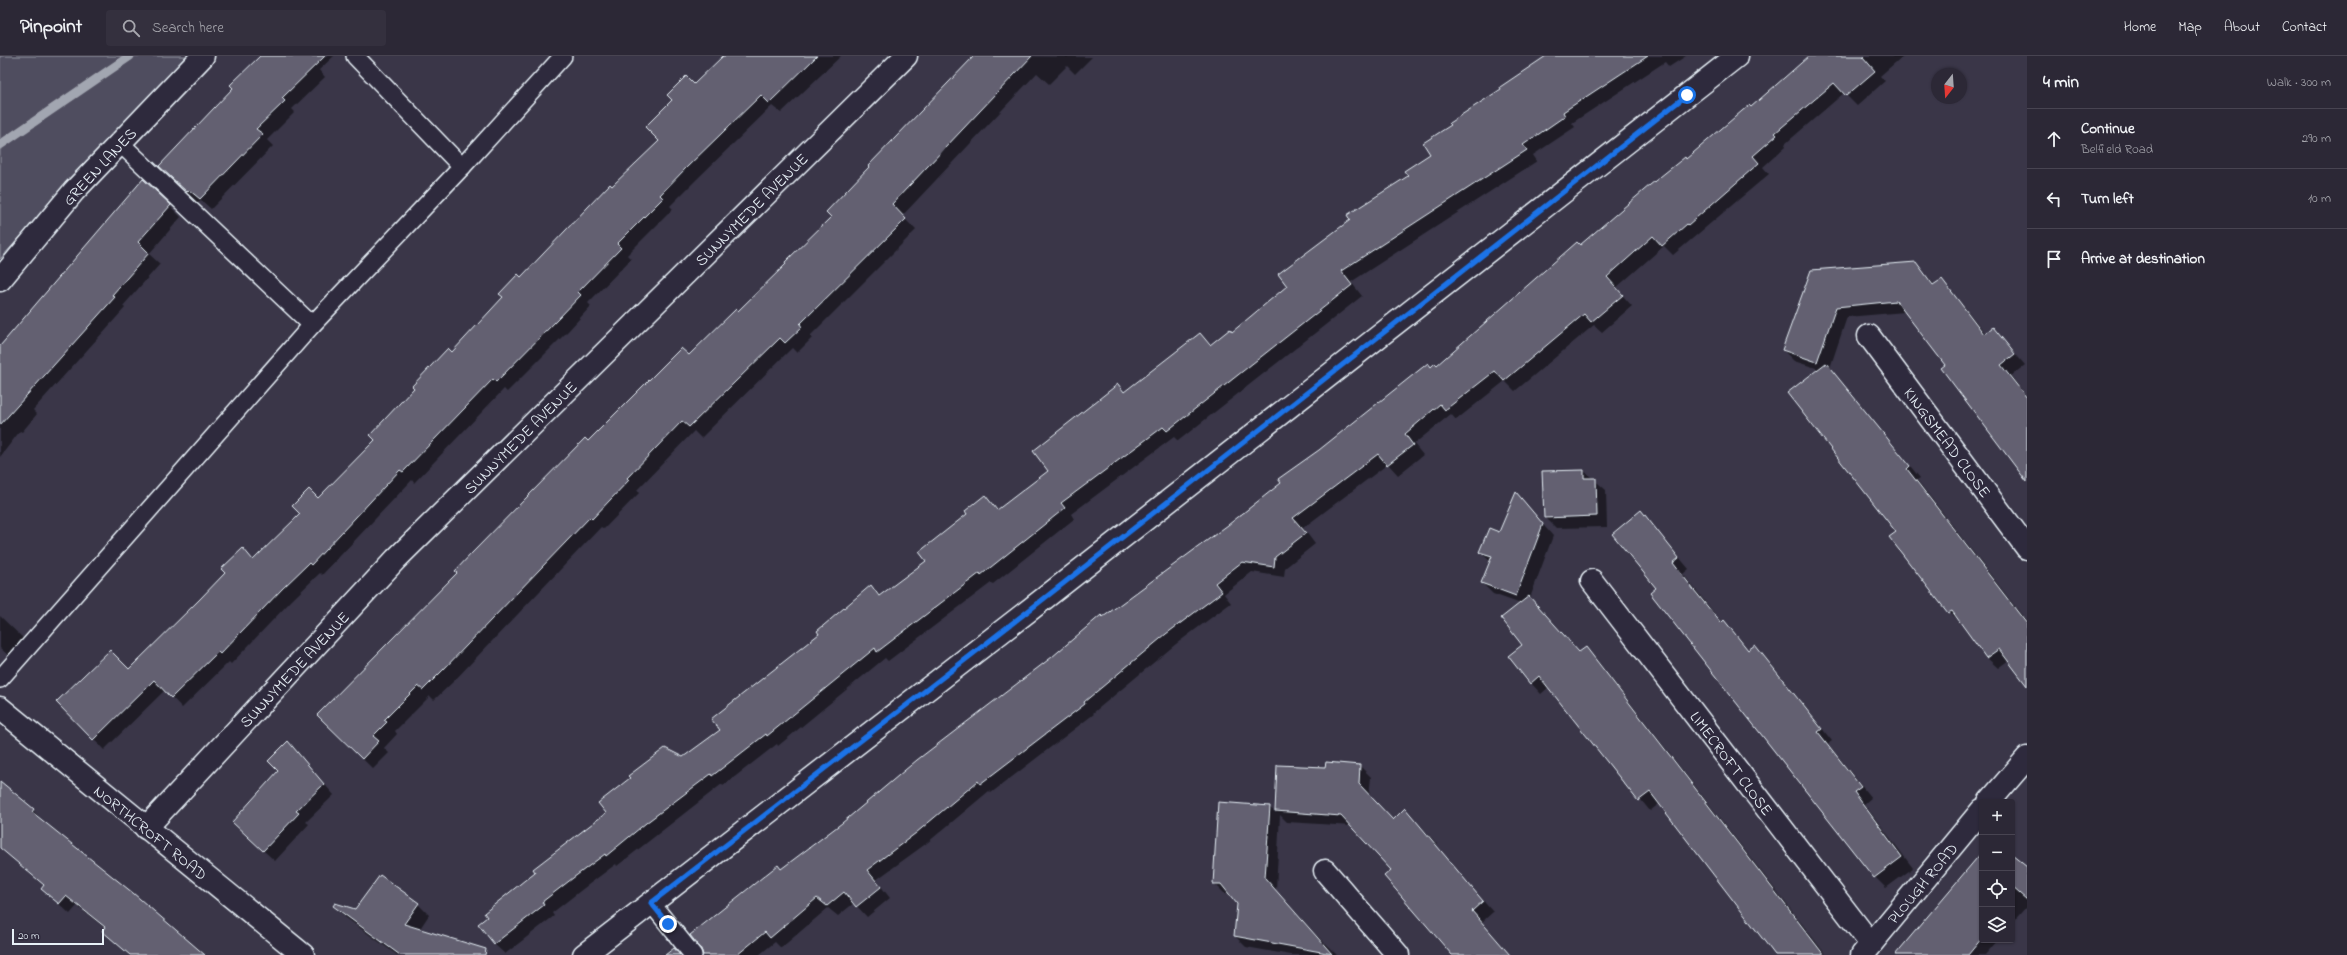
<!DOCTYPE html>
<meta charset="utf-8">
<style>
:root{--surface:#2c2836;--page:#34303e;--text:#f1f3f6;--muted:#a6a6ad;--line:#484451}
body{margin:0;font-family:"Indie Flower",sans-serif;background:var(--page);color:var(--text)}
.controls{position:absolute;right:12px;bottom:12px;display:grid;overflow:hidden;border-radius:4px;box-shadow:0 1px 3px #0004}
.controls button{width:36px;height:36px;display:grid;place-items:center;padding:0;border:0;border-bottom:1px solid var(--line);background:var(--surface);color:var(--text);font:20px sans-serif}
.compass{position:absolute;left:1931px;top:12px;width:36px;height:36px;border-radius:50%;background:var(--surface);box-shadow:0 1px 3px #0004;rotate:197deg}
.scale{position:absolute;left:12px;bottom:10px;width:92px;box-sizing:border-box;padding-left:4px;border:2px solid #e8f1f8;border-top:0;font-size:11px;line-height:14px;white-space:nowrap;color:#e8f1f8;-webkit-text-stroke:3px #2f2a3d;paint-order:stroke}
.stop{position:absolute;width:12px;height:12px;margin:-9px;border:3px solid #1a73e8;border-radius:50%;background:#fff}
.stop.end{background:#1a73e8;border-color:#fff;box-shadow:0 1px 4px #0008}
.list{margin:0;padding:0;list-style:none}
h2{display:flex;justify-content:space-between;align-items:center;height:52px;margin:0;padding:0 16px;font-size:17px}
h2 small{font-size:13px;font-weight:400;color:var(--muted)}
.list li{display:grid;grid-template-columns:26px 1fr auto;gap:12px;align-items:center;box-sizing:border-box;height:60px;padding:0 16px;border-top:1px solid var(--line)}
.list b{display:block;font-size:15px;white-space:nowrap}
.list p{margin:0;font-size:13px;white-space:nowrap;color:var(--muted)}
.list em{font-size:13px;font-style:normal;color:var(--muted)}
.icon{flex:none;width:22px;height:22px;fill:none;stroke:currentColor;stroke-width:2;stroke-linecap:round;stroke-linejoin:round}
.map{position:relative;flex:none;width:2027px;height:899px;overflow:hidden}
header{display:flex;align-items:center;gap:24px;box-sizing:border-box;height:56px;padding:0 20px;background:var(--surface);border-bottom:1px solid var(--line)}
header strong{font-size:19px}
nav{display:flex;gap:22px;margin-inline-start:auto;font-size:14px}
.search{width:280px;height:36px;background:var(--page);display:flex;align-items:center;gap:10px;box-sizing:border-box;padding:0 14px;border-radius:4px;color:var(--muted);font-size:15px}
main{display:flex}
aside{flex:1;background:var(--surface)}
.map>svg:first-child{display:block}
.green{fill:#504e5f;stroke:#9ca0ac}
.shadow{fill:#0007}
.lines{fill:none;stroke-linecap:round;stroke-linejoin:round}
.stream{stroke:#a2a6b1;stroke-width:9}
.building{fill:#636171;stroke:#e8f1f8}
.service-casing{stroke:#e8f1f8;stroke-width:20}
.minor-casing{stroke:#e8f1f8;stroke-width:25}
.service{stroke:#2f2a3d;stroke-width:17}
.minor{stroke:#2f2a3d;stroke-width:22}
.route{stroke:#1a73e8;stroke-width:5}
.labels{text-anchor:middle;stroke-width:3;stroke-linejoin:round;paint-order:stroke}
.street-label{font-size:16px;fill:#e8f1f8;stroke:#2f2a3d}
</style>
<header>
<strong>Pinpoint</strong>
<div class="search"><svg class="icon" aria-label="search" viewBox="0 0 24 24"><circle cx="10" cy="10" r="6"/><path d="M15 15l6 6"/></svg>Search here</div>
<nav><a>Home</a><a>Map</a><a>About</a><a>Contact</a></nav>
</header>
<main>
<div class="map">
<svg width="2027" height="899" viewBox="0 0 2027 899">
<rect width="100%" height="100%" fill="#3a3648"/>
<filter id="ink" filterUnits="userSpaceOnUse"><feTurbulence type="fractalNoise" baseFrequency=".025" numOctaves="2"/><feDisplacementMap in="SourceGraphic" scale="8" xChannelSelector="R" yChannelSelector="G"/><feConvolveMatrix kernelMatrix="1 2 1 2 8 2 1 2 1" color-interpolation-filters="sRGB"/></filter>
<g filter="url(#ink)">
<path class="green" d="M0 0H186L0 203Z"/>
<g class="shadow">
<path d="M262 0H334L319 14 325 21 292 53 295 56 267 84 273 90 211 153 201 144 198 147 171 121 234 32Z"/>
<path d="M762 0H841L781 57 772 50 697 123 670 150 673 153 627 199 631 203 588 247 591 250 569 274 507 336 504 333 414 427 412 424 322 519 320 517 292 544 231 608 229 606 182 652 165 634 104 694 58 646 129 614 201 544 227 516 243 493 254 505 377 384 452 297 521 222 660 85 694 29Z"/>
<path d="M975 0 1092 1 1075 18 1067 10 1049 28 1037 17 902 160 916 174 810 280 812 282 797 297 792 292 701 382 694 375 637 434 640 436 604 473 601 471 454 625 434 644 430 640 395 675 397 678 384 692 389 697 373 713 318 659 588 386 738 257 833 161Z"/>
<path d="M1548 0H1686L1669 11 1665 6 1572 67 1575 71 1533 99 1537 105 1351 226 1362 240 1178 385 1174 381 1071 458 1074 463 993 528 991 527 888 605 885 602 778 690 777 688 723 730 722 728 617 810 616 808 584 832 552 857 554 860 505 898 494 888 683 703 721 674 871 531 881 540 927 505 985 440 998 454 1049 415 1118 330 1125 337 1200 278 1211 289 1232 277 1289 230 1503 33Z"/>
<path d="M1810 0H1903L1880 20 1885 25 1857 50 1844 37 1785 88 1786 90 1763 111 1769 118 1673 199 1664 190 1616 232 1632 250 1602 276 1594 269 1515 335 1505 325 1456 364 1451 358 1414 388 1423 399 1398 419 1388 408 1303 472 1315 488 1285 512 1284 521 1252 516 1224 538 1231 547 1176 588 1093 657 1094 658 991 737 989 735 927 787 876 824 890 842 867 861 854 847 838 860 828 852 781 892 775 886 759 899H703L782 814 1103 562 1229 470 1431 312 1437 311 1580 190 1751 52Z"/>
<path d="M143 124 181 161 149 198 160 208 123 250 125 252 33 354 37 358 22 376 20 375 0 401V292Z"/>
<path d="M1915 207 1935 229 1942 224 1986 278 1993 272 2025 309 2011 320 2027 341V424L1989 376 1991 375 1946 309 1905 256 1847 261 1830 312 1920 422 1917 424 2027 566V628L2009 604 1998 612 1987 602 1961 566 1949 556 1897 476 1819 313 1794 305 1783 294 1812 215Z"/>
<path d="M1584 415 1606 434 1607 471 1556 472 1545 461Z"/>
<path d="M1516 438 1553 480 1530 542 1580 597 1586 592 1596 603 1826 899H1776L1660 747 1650 755 1549 631 1541 638 1531 627 1523 589 1521 548 1493 538 1482 527 1491 506 1480 496 1500 477Z"/>
<path d="M1641 456 1689 513 1683 518 1722 567 1724 566 1734 576 1749 595 1755 590 1765 601 1832 685 1828 688 1871 742 1864 748 1913 812 1886 832 1875 821 1657 532Z"/>
<path d="M0 560 24 583 9 600 0 592Z"/>
<path d="M288 687 334 739 306 766 309 768 275 805 244 777 279 715Z"/>
<path d="M1278 710 1326 713 1360 710 1371 721 1369 740 1393 765 1405 754 1437 788 1435 790 1493 856 1482 866 1510 899H1455L1393 814 1352 770 1287 766 1280 759 1276 834 1315 878 1337 899H1291L1246 891 1235 880 1239 848 1231 839 1225 838 1214 827 1269 751 1276 757Z"/>
<path d="M0 726 33 754 43 766 204 899H130L103 875 105 872 77 850 70 858 43 833 45 830 0 790Z"/>
<path d="M1982 798V884H1998L1985 899H1898Z"/>
<path d="M2012 800 2027 813V850L2012 867Z"/>
<path d="M381 821 418 848 429 859 419 874 478 899H397L345 861 334 850 356 854Z"/>
<path d="M673 892 680 899H664Z"/>
</g>
<g class="lines">
<path class="stream" d="M0 89 130 0"/>
</g>
<g class="building">
<path d="M260 0H325L282 42 285 45 256 73 263 78 200 143 189 134 187 136 159 110 233 32 230 29Z"/>
<path d="M723 0H817L769 47 761 39 686 112 660 139 663 142 617 188 621 192 578 236 581 239 558 263 496 326 493 323 403 416 400 414 311 509 309 507 282 533 220 598 218 596 171 642 154 624 93 684 56 646 110 594 129 613 200 543 225 517 221 513 243 492 253 504 300 458 292 450 309 433 318 442 375 384 370 379 414 332 412 330 448 292 452 296 503 241 499 238 518 218 521 221 610 128 612 130 659 85 645 71 672 44 667 39 686 20 694 28Z"/>
<path d="M974 0H1032L892 148 906 163 800 268 802 271 785 287 780 282 689 371 682 365 627 422 629 424 592 463 590 461 443 614 423 634 418 630 384 664 387 666 373 680 379 685 362 703 317 659 457 517 455 515 472 497 585 382 588 385 681 292 689 299 736 253 738 255 786 208 785 206 831 161 826 156 869 111 868 110Z"/>
<path d="M1546 0H1648L1563 56 1565 60 1523 89 1527 94 1341 215 1352 229 1167 375 1163 371 1088 427 1061 447 1065 452 981 519 980 517 877 596 875 592 767 680 766 678 712 720 711 718 646 767 606 800 605 798 573 822 542 846 544 849 494 888 478 868 487 861 484 857 535 816 533 813 606 757 598 747 630 722 628 720 665 692 683 701 720 674 711 663 819 578 817 575 871 529 879 540 926 505 919 496 967 458 965 455 985 439 997 454 1048 415 1033 395 1118 328 1124 336 1200 277 1210 289 1230 273 1232 276 1287 230 1278 218 1350 164 1347 159 1408 120 1404 115 1430 98 1423 87 1451 69 1449 67 1501 33 1500 31Z"/>
<path d="M1809 0H1865L1863 1 1875 15 1846 40 1834 27 1775 77 1777 79 1753 100 1759 107 1688 169 1687 168 1662 190 1653 180 1607 221 1623 239 1591 266 1584 258 1504 325 1495 315 1445 354 1440 348 1405 378 1413 389 1387 409 1378 398 1293 462 1306 477 1275 501 1274 511 1242 506 1215 527 1222 536 1166 578 1084 646 1085 648 980 728 978 725 916 777 867 814 881 831 856 851 844 836 827 850 817 842 770 882 765 876 737 899H703L701 893 690 879 778 809 781 813 842 767 917 704 1052 601 1101 559 1103 561 1228 469 1281 427 1278 423 1319 394 1428 307 1431 311 1435 307 1437 309 1577 186 1580 189 1650 129 1685 101 1686 103 1749 49 1751 51Z"/>
<path d="M143 123 171 149 138 186 149 197 112 239 115 241 0 369V290Z"/>
<path d="M1916 206 1933 229 1942 223 1984 278 1993 271 2015 298 2001 309 2027 342V426L1941 312 1945 309 1896 245 1836 251 1817 306 1782 294 1811 214Z"/>
<path d="M1826 307 1910 410 1907 413 2027 568V630L1999 593 1986 602 1952 555 1948 557 1889 481 1896 476 1787 337Z"/>
<path d="M1584 414V422H1596L1597 460 1544 462 1542 415Z"/>
<path d="M1516 436 1543 468 1516 540 1481 527 1492 500 1479 496 1489 472 1499 476Z"/>
<path d="M1641 454 1679 502 1673 507 1694 534 1721 567 1724 564 1748 594 1755 589 1822 673 1818 676 1861 731 1854 736 1902 801 1874 822 1650 537 1656 532 1612 478Z"/>
<path d="M1529 540 1579 596 1586 591 1824 899H1775L1650 736 1638 745 1539 620 1530 628 1508 600 1522 589 1501 562Z"/>
<path d="M288 685 324 728 296 755 299 757 263 795 232 766 278 715 268 705Z"/>
<path d="M1326 706 1360 709 1359 728 1393 764 1405 752 1483 845 1472 855 1510 899H1452L1384 820 1391 814 1341 760 1275 755 1277 709 1325 711Z"/>
<path d="M0 725 34 753 32 756 133 837 205 899H130L102 875 105 871 66 840 59 848 41 833 44 829 0 792Z"/>
<path d="M1218 746 1270 750 1265 822 1332 898 1234 880 1237 848 1221 828H1213Z"/>
<path d="M1982 796V882L1968 899H1895Z"/>
<path d="M2012 799 2027 811V844L2012 831Z"/>
<path d="M380 819 419 847 404 868 486 893 485 899H400L333 850 335 847 355 853Z"/>
<path d="M674 892 680 899H665Z"/>
</g>
<g class="lines">
<g class="service-casing">
<g id="service">
<path d="M355 0 462 111"/>
<path d="M120 87 312 269"/>
<path d="M0 623 312 269 462 111 563 0"/>
<path d="M651 847 693 899"/>
</g>
</g>
<g class="minor-casing">
<g id="minor">
<path d="M0 224 74 135 203 0"/>
<path d="M1869 280 2027 492"/>
<path d="M1592 525 1871 888"/>
<path d="M0 652 303 899"/>
<path d="M1989 746 2027 702"/>
<path d="M146 772 396 503 906 0"/>
<path d="M1325 815 1398 899"/>
<path d="M584 899 1032 552 1737 0"/>
<path d="M1862 899 1982 754"/>
</g>
</g>
<use href="#service" class="service"/>
<use href="#minor" class="minor"/>
</g>
</g>
<g class="lines" filter="url(#ink)">
<path class="route" d="M668 868 651 847 1032 552 1687 39"/>
</g>
<g class="labels">
<g class="street-label">
<text transform="translate(99 110) rotate(-47)" y="6">GREEN LANES</text>
<text transform="translate(751 153) rotate(-45)" y="6">SUNNYMEDE AVENUE</text>
<text transform="translate(520 381) rotate(-45)" y="6">SUNNYMEDE AVENUE</text>
<text transform="translate(1948 386) rotate(53)" y="6">KINGSMEAD CLOSE</text>
<text transform="translate(294 613) rotate(-47)" y="6">SUNNYMEDE AVENUE</text>
<text transform="translate(1732 707) rotate(53)" y="6">LIMECROFT CLOSE</text>
<text transform="translate(151 776) rotate(39)" y="6">NORTHCROFT ROAD</text>
<text transform="translate(1922 827) rotate(-50)" y="6">PLOUGH ROAD</text>
</g>
</g>
</svg>
<div class="controls">
<button>+</button>
<button>−</button>
<button><svg class="icon" aria-label="locate" viewBox="0 0 24 24"><circle cx="12" cy="12" r="6"/><path d="M12 2v4M12 18v4M2 12h4M18 12h4"/></svg></button>
<button><svg class="icon" aria-label="layers" viewBox="0 0 24 24"><path d="M12 4l9 5-9 5-9-5zM3 14l9 5 9-5"/></svg></button>
</div>
<svg class="compass" viewBox="-18 -18 36 36"><path d="M0-13l5 13h-10z" fill="#e53935"/><path d="M0 13l5-13h-10z" fill="#a6a6ad"/></svg>
<div class="scale">20 m</div>
<div class="stop" style="left:1687px;top:39px"></div>
<div class="stop end" style="left:668px;top:868px"></div>
</div>
<aside>
<h2>4 min<small>Walk · 300 m</small></h2>
<ul class="list">
<li><svg class="icon" aria-label="ahead" viewBox="0 0 24 24"><path d="M12 20V5M6 11l6-6 6 6"/></svg><div><b>Continue</b><p>Belfield Road</p></div><em>290 m</em></li>
<li><svg class="icon" aria-label="left" viewBox="0 0 24 24"><path d="M17 20v-9H6M10 6l-5 5 5 5"/></svg><div><b>Turn left</b></div><em>10 m</em></li>
<li><svg class="icon" aria-label="arrive" viewBox="0 0 24 24"><path d="M6 21V4h12l-3 4 3 4H6"/></svg><div><b>Arrive at destination</b></div></li>
</ul>
</aside>
</main>
